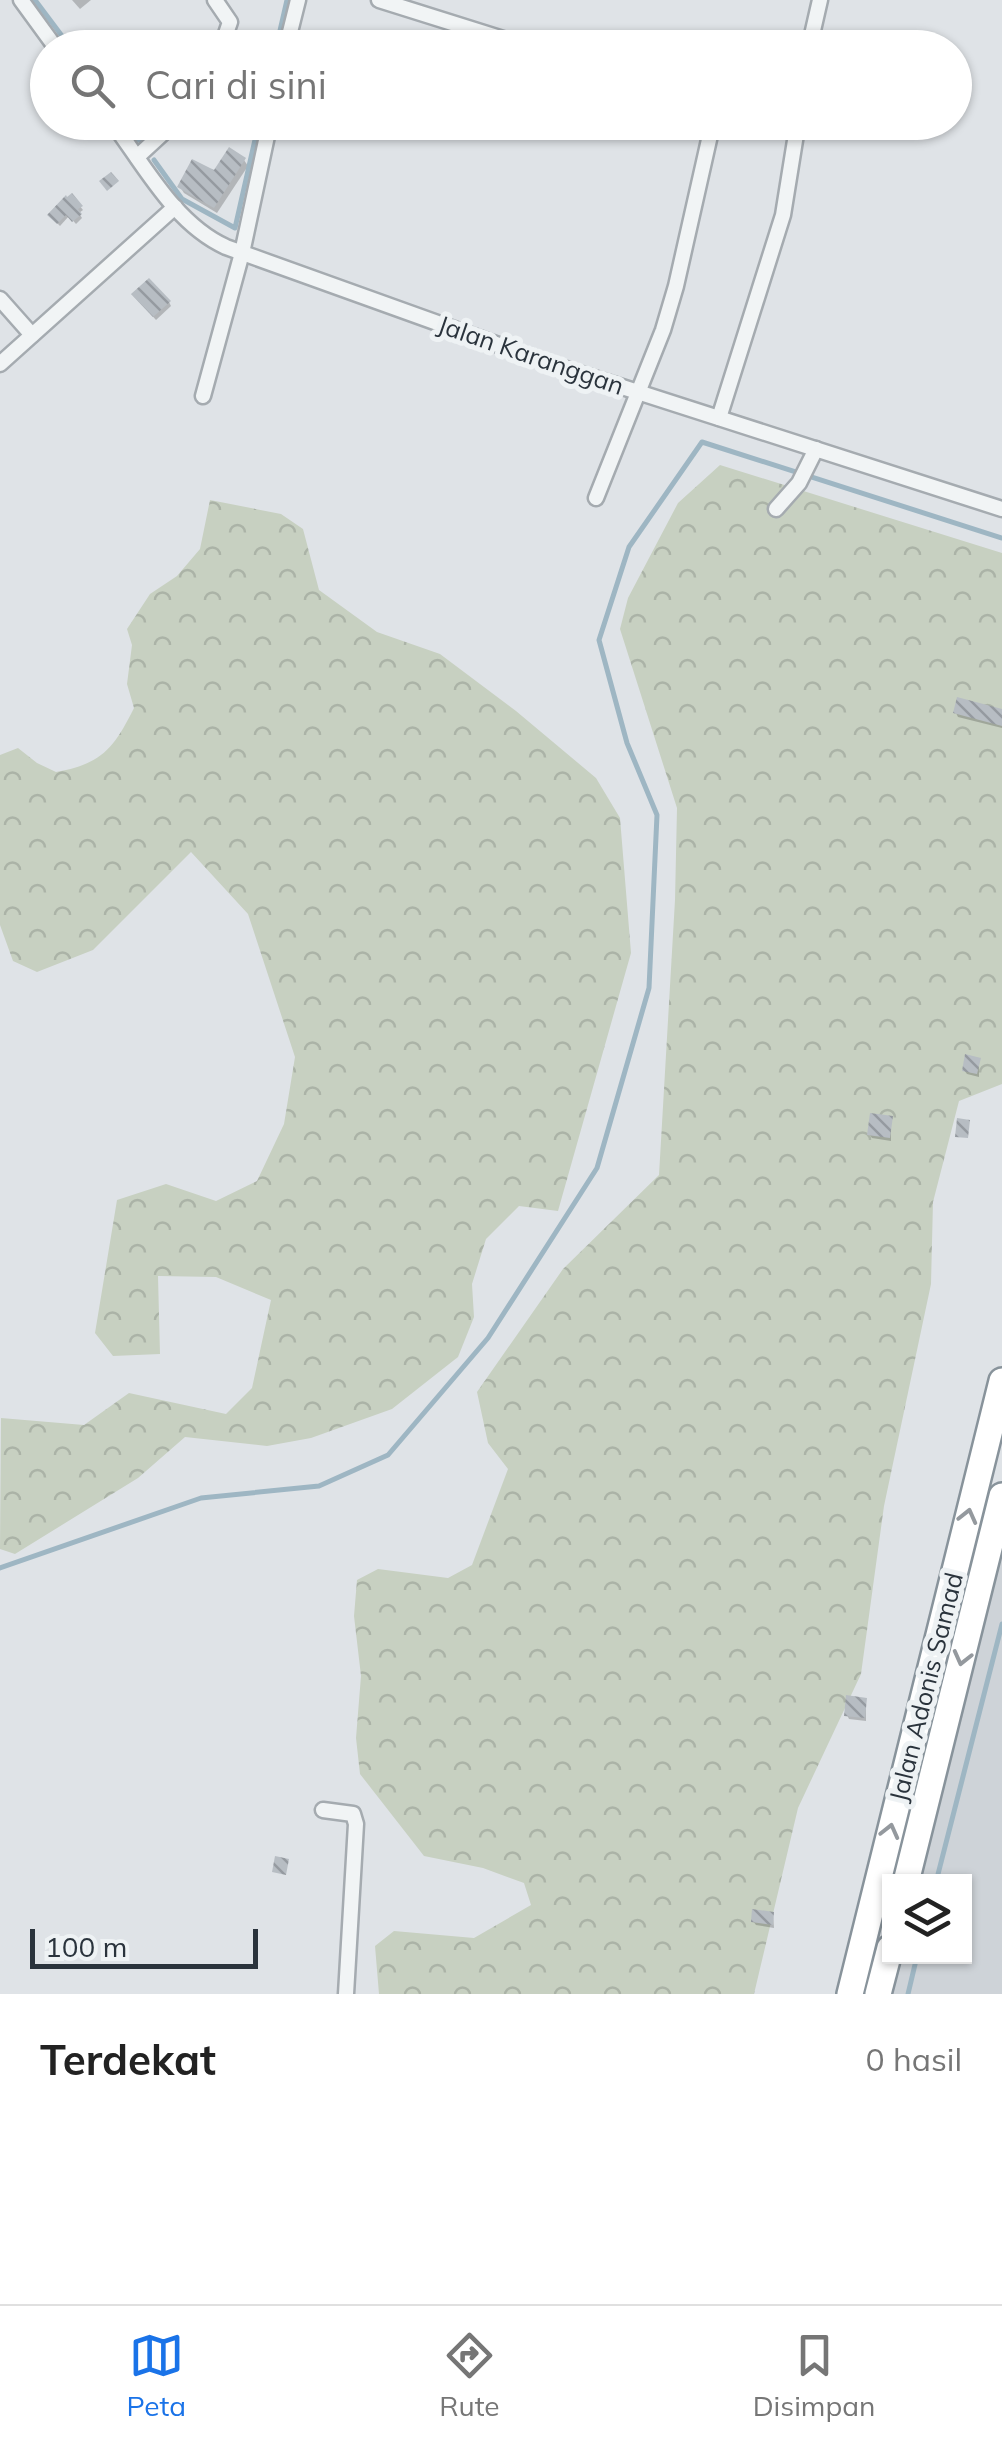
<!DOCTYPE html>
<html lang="id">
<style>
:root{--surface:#fff;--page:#f6f6f6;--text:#222;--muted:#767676;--line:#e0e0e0;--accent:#1a73e8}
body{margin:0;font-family:Mulish,sans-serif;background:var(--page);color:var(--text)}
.controls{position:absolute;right:30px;bottom:30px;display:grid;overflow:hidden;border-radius:0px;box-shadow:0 2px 8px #0004}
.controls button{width:90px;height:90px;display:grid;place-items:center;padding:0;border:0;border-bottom:2px solid var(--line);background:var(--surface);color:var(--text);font:50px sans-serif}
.scale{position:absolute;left:30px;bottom:25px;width:228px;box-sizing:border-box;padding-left:10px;border:5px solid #2a333c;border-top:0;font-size:28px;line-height:35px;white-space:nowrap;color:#2a333c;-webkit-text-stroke:8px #eef2f4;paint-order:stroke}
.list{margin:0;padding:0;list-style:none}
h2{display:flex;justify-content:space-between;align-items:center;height:130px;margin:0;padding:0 40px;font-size:42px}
h2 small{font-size:32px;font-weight:400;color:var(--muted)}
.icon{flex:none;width:55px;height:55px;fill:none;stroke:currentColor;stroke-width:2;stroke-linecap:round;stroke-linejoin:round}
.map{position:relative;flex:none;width:1002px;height:1994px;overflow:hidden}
.search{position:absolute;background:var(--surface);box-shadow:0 2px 8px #0004;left:30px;right:30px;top:30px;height:110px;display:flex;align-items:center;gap:25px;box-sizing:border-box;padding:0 35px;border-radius:55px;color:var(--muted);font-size:38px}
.sheet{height:310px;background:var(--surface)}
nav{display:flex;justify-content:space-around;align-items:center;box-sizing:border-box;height:140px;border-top:2px solid var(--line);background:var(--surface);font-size:28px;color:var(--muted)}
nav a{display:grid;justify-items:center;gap:5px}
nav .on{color:var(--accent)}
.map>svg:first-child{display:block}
.built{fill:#ced3d8}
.forest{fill:url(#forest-crowns)}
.shadow{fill:#0003}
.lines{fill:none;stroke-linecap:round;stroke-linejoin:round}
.stream{stroke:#9eb6c3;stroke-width:5}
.building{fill:url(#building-back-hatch)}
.street-casing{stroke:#a5abb0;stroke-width:19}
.highway-casing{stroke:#88939b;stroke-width:30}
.street{stroke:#f1f4f5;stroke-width:14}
.highway{stroke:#fff;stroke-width:25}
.oneway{stroke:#94999e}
.labels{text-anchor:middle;stroke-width:10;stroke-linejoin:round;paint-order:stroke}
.street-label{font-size:25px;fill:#2a333c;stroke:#eef2f4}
</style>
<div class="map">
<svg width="1002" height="1994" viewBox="0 0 1002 1994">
<defs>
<pattern id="forest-crowns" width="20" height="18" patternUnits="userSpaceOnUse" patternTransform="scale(2.5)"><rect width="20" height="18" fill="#c7d0c1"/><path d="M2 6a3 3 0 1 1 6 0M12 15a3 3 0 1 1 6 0" fill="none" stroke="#abb3a7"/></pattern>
<pattern id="building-back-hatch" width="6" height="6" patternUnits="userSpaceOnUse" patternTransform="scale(2.5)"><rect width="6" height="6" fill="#b7bdc3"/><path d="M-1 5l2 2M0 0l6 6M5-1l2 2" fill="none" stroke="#959aa0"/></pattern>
</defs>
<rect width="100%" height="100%" fill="#dfe3e7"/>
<path class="built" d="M1002 1534V1994H888L897 1957 964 1956V1882L915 1881Z"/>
<g class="forest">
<path d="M720 465 1002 553V1084L959 1101 933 1202 931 1284 884 1506 861 1674 798 1808 754 1994H379L375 1946 394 1931 474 1938 531 1905 524 1883 483 1868 424 1856 360 1774 356 1738 361 1676 354 1616 357 1580 378 1569 448 1578 472 1565 508 1469 488 1443 477 1392 563 1269 659 1175 675 900 677 808 620 629 628 598 678 503Z"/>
<path d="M210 500 281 514 303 529 319 590 377 632 440 654 516 711 596 778 620 818 631 953 558 1211 519 1206 486 1239 472 1284 474 1317 458 1357 392 1409 311 1438 267 1446 185 1437 138 1478 15 1554 0 1549 1 1418 84 1425 129 1393 226 1414 252 1388 271 1300 216 1277 158 1276 160 1354 113 1356 95 1333 117 1200 166 1184 216 1201 257 1181 284 1124 295 1057 248 914 191 852 93 950 37 972 13 961 0 925V755L18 748 37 763 56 772C102 764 114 748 134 708L127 684 132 645 127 629 150 594 177 576 200 549Z"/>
</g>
<g class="shadow">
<path d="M72 0H91L80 9Z"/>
<path d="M244 160 248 166 217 213 184 193 180 187Z"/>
<path d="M72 196 83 210 79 213 82 218 76 224 69 216 60 226 52 218Z"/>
<path d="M137 299 169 302 171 306 156 320Z"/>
<path d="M1002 712V728L958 717 956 713Z"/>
<path d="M979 1060V1077L967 1074 964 1070Z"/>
<path d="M891 1119V1141L872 1138 869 1134Z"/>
<path d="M866 1700V1721L849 1719 847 1715Z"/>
<path d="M773 1914 774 1928 756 1925 753 1921Z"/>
</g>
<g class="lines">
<g class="stream">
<path d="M35 0 71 48"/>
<path d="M276 48 287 0"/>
<path d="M126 122 139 140"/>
<path d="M154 160 182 199 235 228 259 122"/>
<path d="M0 1568 201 1498 319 1486 388 1455 488 1338 597 1168 649 988 657 815 627 743 599 640 629 547 702 442 1002 538"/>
<path d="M936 1882 1002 1624"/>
<path d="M908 1994 917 1956"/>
</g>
</g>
<g class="building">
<path d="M249 31 266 38 262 48 243 44Z"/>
<path d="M229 147 246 158 214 208 177 187 192 159 214 170Z"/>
<path d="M111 172 119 181 107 191 99 181Z"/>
<path d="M72 193 83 206 78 209 82 214 72 222 66 215 57 224 47 215 66 195 67 197Z"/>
<path d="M149 278 171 301 153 317 131 294Z"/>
<path d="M957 697 1002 709V726L953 713Z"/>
<path d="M965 1054 981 1058 977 1074 962 1071Z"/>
<path d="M870 1113 893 1116 890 1138 867 1135Z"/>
<path d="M957 1118 970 1120 968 1138 955 1137Z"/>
<path d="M846 1695 867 1698 865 1718 844 1716Z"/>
<path d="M275 1856 289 1859 286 1875 272 1872Z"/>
<path d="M752 1909 774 1912 773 1925 751 1922Z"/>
</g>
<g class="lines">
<g class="street-casing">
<g id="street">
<path d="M21 0 56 48"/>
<path d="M215 0 230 22 221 48"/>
<path d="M379 0 532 48"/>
<path d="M286 48 298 0"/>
<path d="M809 48 820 0"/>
<path d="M112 122C144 165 175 224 226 247L560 367 1002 509"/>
<path d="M137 157 175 122"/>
<path d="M0 299 32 335"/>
<path d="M0 364 175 207"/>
<path d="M203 396 242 253 270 122"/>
<path d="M719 418 783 215 798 122"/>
<path d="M596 498 663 330 676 286 713 122"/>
<path d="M776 509 799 483 816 449"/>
<path d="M323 1810 353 1814 356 1824 346 1994"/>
</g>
</g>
<g class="highway-casing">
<g id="highway">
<path d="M906 1882 1002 1496"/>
<path d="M850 1994 1002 1381"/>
<path d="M878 1994 890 1948"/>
</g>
</g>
<use href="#street" class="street"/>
<use href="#highway" class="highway"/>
</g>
<defs><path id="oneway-chevron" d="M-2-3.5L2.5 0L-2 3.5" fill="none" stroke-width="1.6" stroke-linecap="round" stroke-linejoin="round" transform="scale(2.5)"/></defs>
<g class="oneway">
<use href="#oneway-chevron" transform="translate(968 1516) rotate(-76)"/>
<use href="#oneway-chevron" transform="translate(962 1658) rotate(104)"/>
<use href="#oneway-chevron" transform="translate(890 1831) rotate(-76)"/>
</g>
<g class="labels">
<g class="street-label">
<text transform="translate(531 355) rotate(19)" y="9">Jalan Karanggan</text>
<text transform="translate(926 1687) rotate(-76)" y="9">Jalan Adonis Samad</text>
</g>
</g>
</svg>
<div class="controls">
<button><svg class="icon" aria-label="layers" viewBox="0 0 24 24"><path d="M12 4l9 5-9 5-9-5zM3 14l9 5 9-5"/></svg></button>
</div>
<div class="scale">100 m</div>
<div class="search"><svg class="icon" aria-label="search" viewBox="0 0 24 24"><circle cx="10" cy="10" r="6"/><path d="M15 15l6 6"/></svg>Cari di sini</div>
</div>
<section class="sheet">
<h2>Terdekat<small>0 hasil</small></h2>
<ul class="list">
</ul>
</section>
<nav>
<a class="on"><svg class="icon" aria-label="map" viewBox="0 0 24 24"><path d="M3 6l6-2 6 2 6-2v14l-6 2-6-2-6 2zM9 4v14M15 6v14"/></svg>Peta</a>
<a><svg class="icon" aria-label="directions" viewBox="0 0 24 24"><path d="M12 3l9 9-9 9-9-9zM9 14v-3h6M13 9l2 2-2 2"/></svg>Rute</a>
<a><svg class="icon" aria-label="saved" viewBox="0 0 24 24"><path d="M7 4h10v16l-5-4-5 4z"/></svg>Disimpan</a>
</nav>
